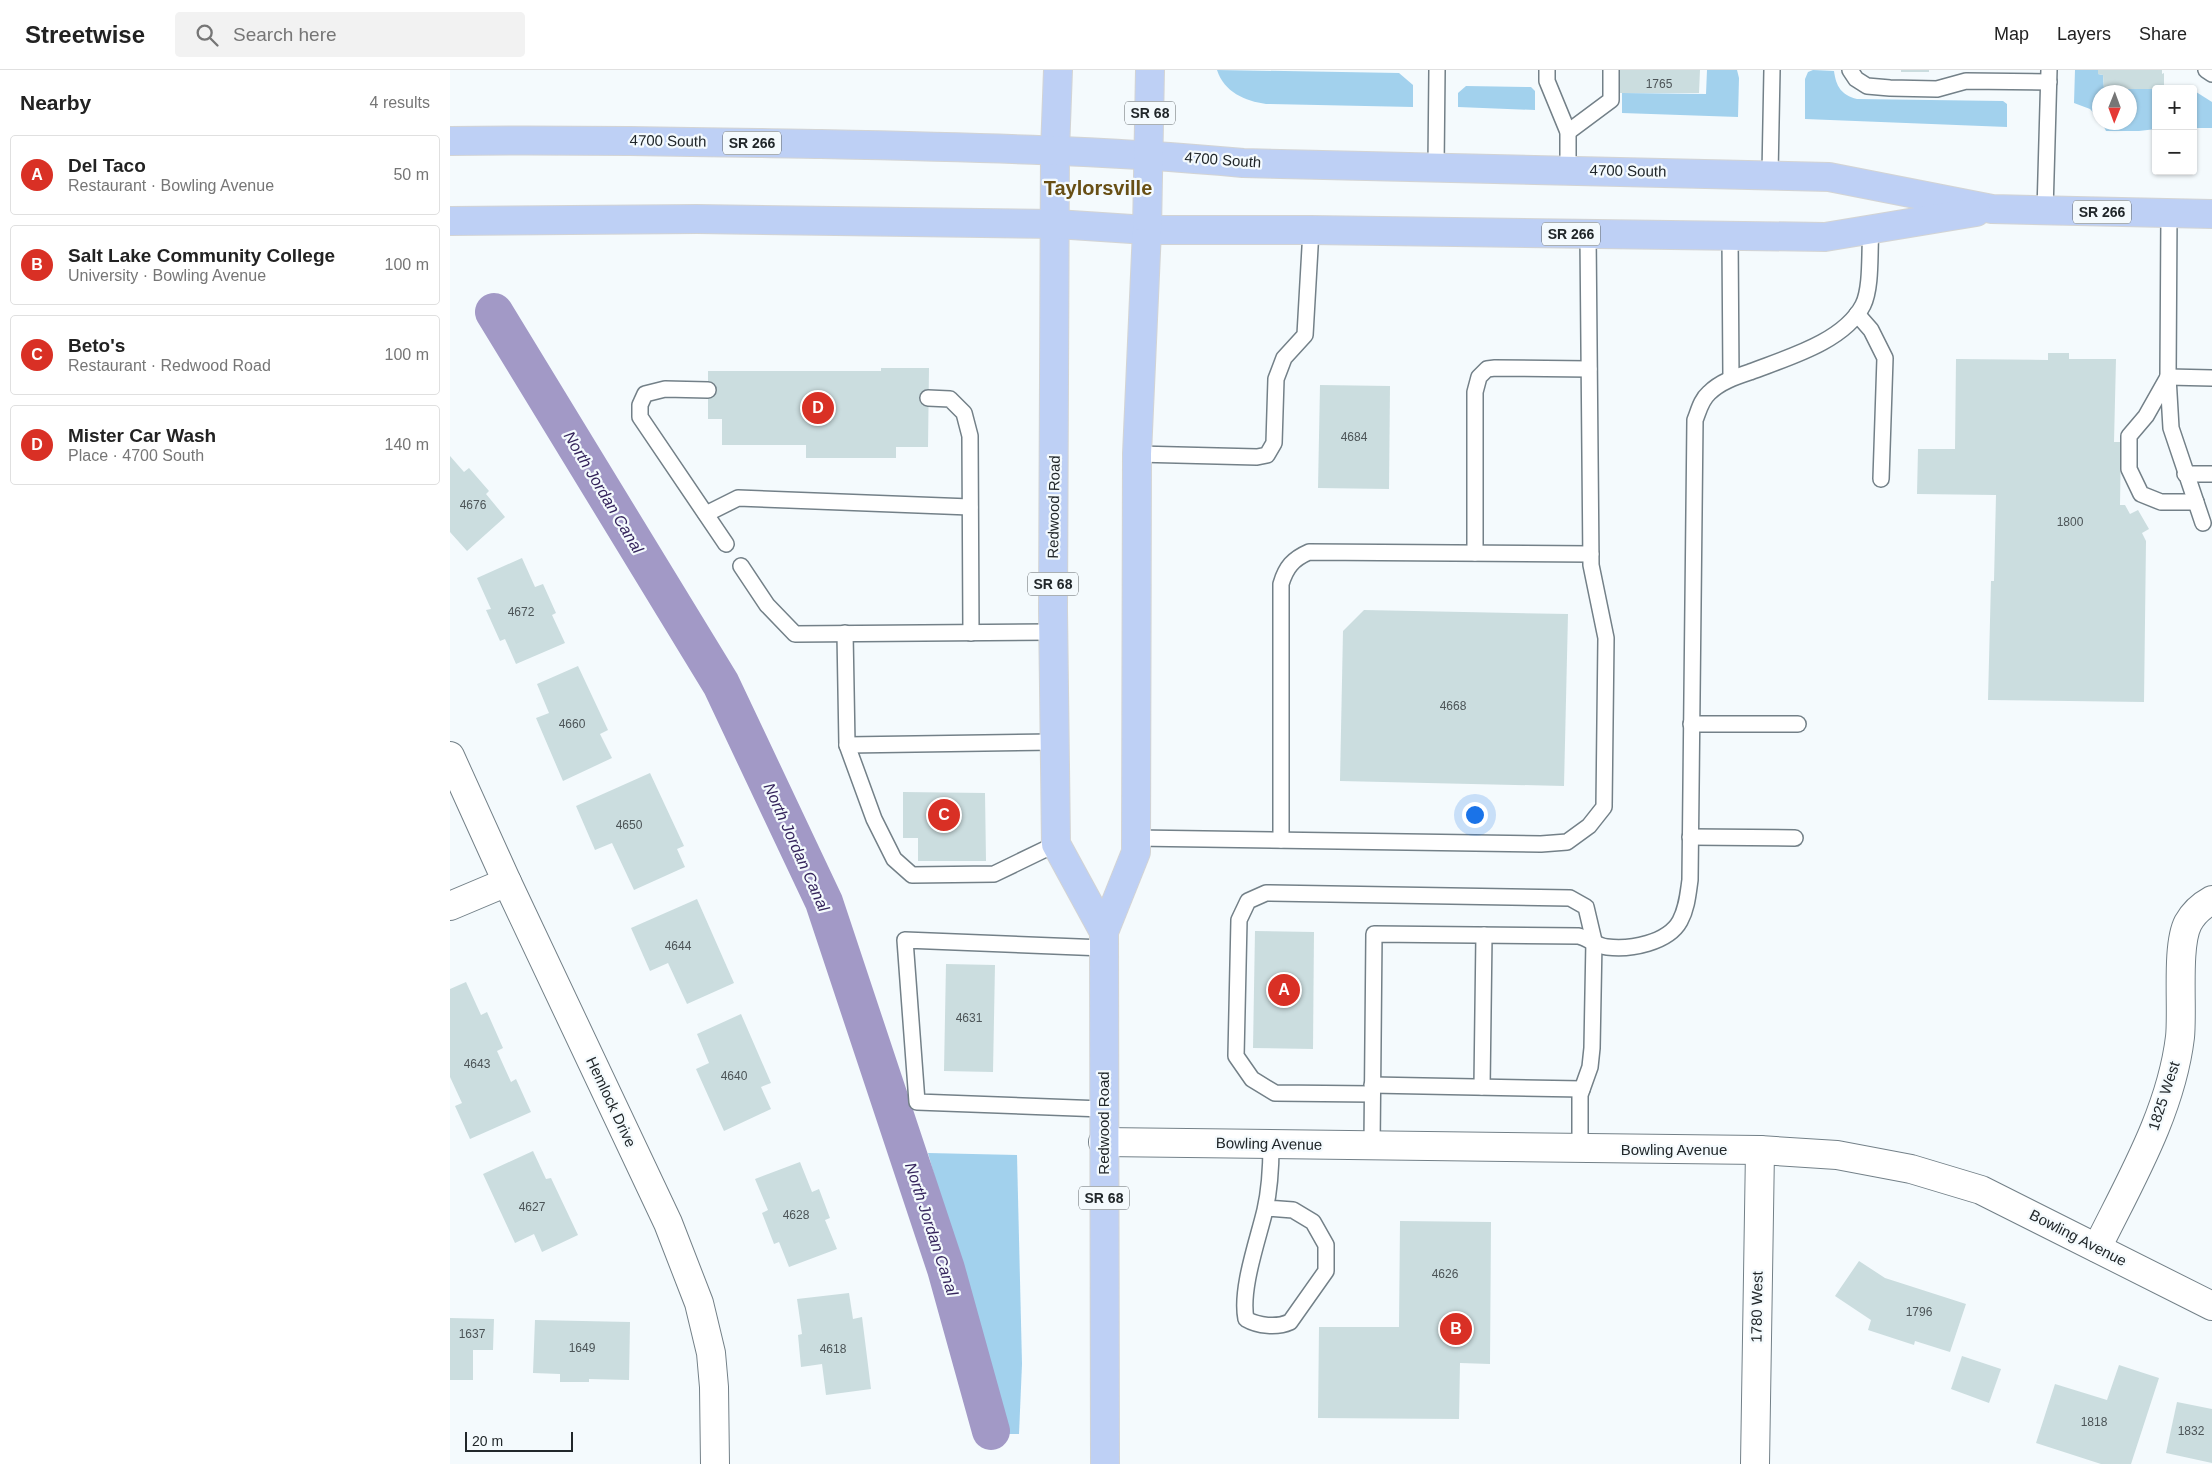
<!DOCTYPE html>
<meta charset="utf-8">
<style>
:root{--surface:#fff;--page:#f2f2f2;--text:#222;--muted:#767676;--line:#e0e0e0;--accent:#d93025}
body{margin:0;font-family:Helvetica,sans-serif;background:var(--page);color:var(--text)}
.controls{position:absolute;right:15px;top:15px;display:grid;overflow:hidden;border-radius:5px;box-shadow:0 1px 4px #0004}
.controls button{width:45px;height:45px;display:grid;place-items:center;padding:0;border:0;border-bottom:1px solid var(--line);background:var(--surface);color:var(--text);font:25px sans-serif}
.compass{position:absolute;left:1642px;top:15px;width:45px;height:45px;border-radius:50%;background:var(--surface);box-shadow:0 1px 4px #0004;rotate:181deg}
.scale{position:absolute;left:15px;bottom:12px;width:108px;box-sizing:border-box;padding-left:5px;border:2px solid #21272a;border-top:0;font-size:14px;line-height:18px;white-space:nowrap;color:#21272a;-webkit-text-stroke:4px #f4fafd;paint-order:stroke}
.you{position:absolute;left:1024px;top:744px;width:18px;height:18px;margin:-12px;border:4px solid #fff;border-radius:50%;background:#1a73e8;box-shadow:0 0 0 8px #1a73e833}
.badge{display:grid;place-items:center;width:32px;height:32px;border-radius:50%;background:var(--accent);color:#fff;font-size:16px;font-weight:700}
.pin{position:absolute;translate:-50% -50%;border:2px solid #fff;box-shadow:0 1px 5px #0006}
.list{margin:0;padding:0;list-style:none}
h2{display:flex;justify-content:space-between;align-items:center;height:65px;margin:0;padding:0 20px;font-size:21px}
h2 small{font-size:16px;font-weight:400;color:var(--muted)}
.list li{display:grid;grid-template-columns:32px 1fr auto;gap:15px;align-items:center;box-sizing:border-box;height:80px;margin:0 10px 10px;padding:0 10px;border:1px solid var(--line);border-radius:5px}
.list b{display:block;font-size:19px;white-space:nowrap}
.list p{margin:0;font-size:16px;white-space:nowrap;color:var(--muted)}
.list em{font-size:16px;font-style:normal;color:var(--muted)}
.icon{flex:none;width:28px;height:28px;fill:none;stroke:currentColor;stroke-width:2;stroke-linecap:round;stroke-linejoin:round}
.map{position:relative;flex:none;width:1762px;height:1394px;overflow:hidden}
header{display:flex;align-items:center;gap:30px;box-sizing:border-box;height:70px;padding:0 25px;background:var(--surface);border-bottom:1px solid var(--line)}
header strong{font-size:24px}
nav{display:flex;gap:28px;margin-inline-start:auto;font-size:18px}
.search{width:350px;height:45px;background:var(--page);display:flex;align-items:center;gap:12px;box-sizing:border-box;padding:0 18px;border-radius:5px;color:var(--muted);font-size:19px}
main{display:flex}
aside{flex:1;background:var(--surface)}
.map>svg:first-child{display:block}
.green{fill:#a2d1ed}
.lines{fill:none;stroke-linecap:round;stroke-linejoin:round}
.canal{stroke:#a299c6;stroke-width:38}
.building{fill:#cbdddf}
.service-casing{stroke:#738088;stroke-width:18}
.minor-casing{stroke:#738088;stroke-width:30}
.primary-casing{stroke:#d3d4d4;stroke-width:30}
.service{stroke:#fff;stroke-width:15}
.minor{stroke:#fff;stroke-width:28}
.primary{stroke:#bed0f5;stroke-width:28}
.labels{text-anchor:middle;stroke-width:4.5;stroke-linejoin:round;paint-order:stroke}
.number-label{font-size:12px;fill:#4c5457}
.shield{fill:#f4fafd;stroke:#606669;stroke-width:1}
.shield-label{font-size:14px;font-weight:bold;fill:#21272a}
.street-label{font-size:15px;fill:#21272a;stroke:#f4fafd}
.water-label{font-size:16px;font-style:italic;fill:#35245c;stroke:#f4fafd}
.district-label{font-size:20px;font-weight:bold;fill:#684f15;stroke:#f4fafd}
</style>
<header>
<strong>Streetwise</strong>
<div class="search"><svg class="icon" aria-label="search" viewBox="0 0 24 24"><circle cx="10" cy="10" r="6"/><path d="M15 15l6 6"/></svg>Search here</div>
<nav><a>Map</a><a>Layers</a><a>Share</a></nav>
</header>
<main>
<aside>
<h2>Nearby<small>4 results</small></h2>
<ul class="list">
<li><span class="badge">A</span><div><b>Del Taco</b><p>Restaurant · Bowling Avenue</p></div><em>50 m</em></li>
<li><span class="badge">B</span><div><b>Salt Lake Community College</b><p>University · Bowling Avenue</p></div><em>100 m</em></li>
<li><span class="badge">C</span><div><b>Beto's</b><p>Restaurant · Redwood Road</p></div><em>100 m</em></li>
<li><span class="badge">D</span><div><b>Mister Car Wash</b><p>Place · 4700 South</p></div><em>140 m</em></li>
</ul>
</aside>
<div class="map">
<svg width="1762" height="1394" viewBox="0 0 1762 1394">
<rect width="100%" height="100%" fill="#f4fafd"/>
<g class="green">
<path d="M767 0 949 3 963 15V37L816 34C795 31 774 22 767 0Z"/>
<path d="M1257 0H1287L1289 8 1288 47 1172 43V23L1256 24Z"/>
<path d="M1363 0 1384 1C1386 16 1391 25 1407 29L1553 31 1557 34V57L1355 49V9L1358 2Z"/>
<path d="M1625 0H1648V4L1653 5 1654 19H1706V59L1689 61H1656L1652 53 1680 52V22H1650L1649 49 1640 39 1624 33Z"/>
<path d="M1016 16 1081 17 1085 21V40L1008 37V23Z"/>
<path d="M1743 20 1762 32V58H1743Z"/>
<path d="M478 1083 567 1085 572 1294 569 1364H557Z"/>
</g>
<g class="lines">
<path class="canal" d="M44 242 271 614 374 832 496 1199 541 1361"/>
</g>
<g class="building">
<path d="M1167 0H1250L1249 23H1169V5H1167Z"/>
<rect x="1451" y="0" width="28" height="2"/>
<path d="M1648 0H1712V4L1714 3V19H1654L1653 5 1648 4Z"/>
<path d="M1598 283H1619V289H1666L1664 372H1671L1670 435H1675L1680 444 1688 440 1699 459 1692 463 1696 471 1694 632 1538 630 1541 511H1544L1546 425 1467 424 1468 379H1505L1506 289 1598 290Z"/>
<path d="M431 298H479L478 377H446V388H356V375H272V349H258V301H431Z"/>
<path d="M870 315 940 316 939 419 868 418Z"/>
<path d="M0 386 14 402 19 398 39 421 36 424 55 447 17 481 0 462Z"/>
<path d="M72 488 85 517 93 514 106 543 102 545 115 573 66 594 55 569 50 571 36 540 41 539 27 508Z"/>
<path d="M914 540 1118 544 1114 716 890 711 893 561Z"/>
<path d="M128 596 158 660 150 664 162 688 113 711 86 648 99 643 87 614Z"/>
<path d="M200 703 234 776 227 779 235 797 184 820 162 773 145 780 126 736Z"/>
<path d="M453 722 535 723 536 791H468V768H453Z"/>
<path d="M247 829 284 913 237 934 218 893 200 901 181 858Z"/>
<path d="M805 861 864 862 863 979 803 978Z"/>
<path d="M496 894 545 895 543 1002 494 1001Z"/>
<path d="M16 912 31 945 37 942 53 978 47 981 61 1012 66 1009 81 1042 20 1069 5 1036 12 1033 0 1007V919Z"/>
<path d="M291 944 321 1013 311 1017 321 1039 274 1061 246 999 259 993 247 964Z"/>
<path d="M83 1081 96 1109 101 1108 128 1165 92 1182 84 1164 65 1173 33 1104Z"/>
<path d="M350 1092 362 1122 369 1119 380 1148 375 1150 387 1179 339 1197 329 1172 324 1174 312 1143 318 1140 305 1109Z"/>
<path d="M950 1151 1041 1152 1040 1294 1010 1293 1009 1349 868 1348 869 1257H949Z"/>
<path d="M1409 1191 1435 1208 1516 1234 1500 1282 1465 1271 1464 1275 1418 1260 1421 1250 1385 1226Z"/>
<path d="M399 1223 403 1249 412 1247 421 1319 376 1325 372 1294 351 1297 348 1265 352 1264 347 1229Z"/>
<path d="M0 1248 44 1249 43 1280H23V1310H0Z"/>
<path d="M85 1250 180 1252 179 1310 139 1309V1312H110V1304L83 1303Z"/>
<path d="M1512 1286 1551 1299 1539 1333 1501 1319Z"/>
<path d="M1669 1295 1709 1308 1681 1394H1651L1586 1373 1605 1314 1657 1330Z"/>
<path d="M1727 1332 1762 1339V1393L1716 1383Z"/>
</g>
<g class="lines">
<g class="service-casing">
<g id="service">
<path d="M1097 0V11L1118 62V100"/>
<path d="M1400 0 1406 9 1417 16 1440 18 1487 19 1516 11 1599 12"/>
<path d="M1756 0 1762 4"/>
<path d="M1118 62 1161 30V0"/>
<path d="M986 97 987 0"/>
<path d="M1320 104 1322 0"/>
<path d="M1595 141 1599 0"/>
<path d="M1719 144 1718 307 1721 358 1753 453"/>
<path d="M1280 166 1281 308"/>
<path d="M1407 244 1421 260 1435 288 1431 409"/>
<path d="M1718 307 1696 346 1679 366V399L1691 424 1711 432H1746"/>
<path d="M1718 307 1762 308"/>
<path d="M258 320 215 319 195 324 190 335V347L276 474"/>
<path d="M478 328 500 329 514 343 520 366 521 563"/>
<path d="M687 384 807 387 817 385 824 373 826 309 834 288 855 265 861 160"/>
<path d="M1735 404H1762"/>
<path d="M256 444 288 428 520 437"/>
<path d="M1025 483V322L1029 307 1037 299 1045 298 1139 299"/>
<path d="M291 496 317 535 345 564 603 562"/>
<path d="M395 563 397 675 424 749 444 789 462 805 544 804 606 774"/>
<path d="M1241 654H1348"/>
<path d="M397 675 604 672"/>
<path d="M1240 767 1345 768"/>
<path d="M686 768 1091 774 1117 772 1139 756 1154 737 1156 568 1141 495 1138 164"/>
<path d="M831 770V514C836 497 843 489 859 482L1141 484"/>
<path d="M922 1015 1132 1019"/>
<path d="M1032 1017 1034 865"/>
<path d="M922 1024 825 1023 802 1009 786 986 789 850 798 831 816 823 1120 828 1136 837 1144 871 1142 978 1140 997 1130 1025V1079"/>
<path d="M653 1039 467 1032 455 870 654 878"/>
<path d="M922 1076 924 864 1129 866C1138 869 1148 876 1157 877 1180 880 1218 873 1230 851 1237 838 1238 824 1240 810L1245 350C1249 340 1251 330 1259 323 1270 312 1285 307 1300 302 1336 288 1394 272 1413 235 1422 217 1419 180 1421 159"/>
<path d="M816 1138 843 1140 863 1152 876 1175V1201L840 1252C827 1258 808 1256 796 1249 790 1219 808 1170 815 1140 820 1118 821 1097 821 1075"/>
</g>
</g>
<g class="minor-casing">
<g id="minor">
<path d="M0 686 57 812 218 1153 249 1233 261 1283 264 1317 265 1394"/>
<path d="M0 836 57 812"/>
<path d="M653 1072 1310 1080 1387 1085 1461 1099 1531 1120 1762 1236"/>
<path d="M1647 1178C1680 1111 1721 1042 1730 967 1733 939 1726 876 1738 853 1744 842 1751 836 1762 830"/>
<path d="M1305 1394 1310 1080"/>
</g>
</g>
<g class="primary-casing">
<g id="primary">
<path d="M608 0 605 81 603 540 606 774 654 862"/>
<path d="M0 71C124 69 247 72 371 74 512 77 653 80 793 93L1379 107 1542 139 1762 144"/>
<path d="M0 151 247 149 606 154 697 160H861L1375 167 1526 142"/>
<path d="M655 1394 654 862 686 782 687 384 697 160 700 0"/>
</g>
</g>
<use href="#service" class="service"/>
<use href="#minor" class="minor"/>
<use href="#primary" class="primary"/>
</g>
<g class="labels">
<g class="number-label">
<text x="1209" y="18">1765</text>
<text x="904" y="371">4684</text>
<text x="23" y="439">4676</text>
<text x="1620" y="456">1800</text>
<text x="71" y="546">4672</text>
<text x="1003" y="640">4668</text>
<text x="122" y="658">4660</text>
<text x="179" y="759">4650</text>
<text x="228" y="880">4644</text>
<text x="519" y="952">4631</text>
<text x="27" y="998">4643</text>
<text x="284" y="1010">4640</text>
<text x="82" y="1141">4627</text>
<text x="346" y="1149">4628</text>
<text x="995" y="1208">4626</text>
<text x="1469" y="1246">1796</text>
<text x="22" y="1268">1637</text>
<text x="132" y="1282">1649</text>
<text x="383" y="1283">4618</text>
<text x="1644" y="1356">1818</text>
<text x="1741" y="1365">1832</text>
</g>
<g class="shield">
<rect x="675" y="31.5" width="50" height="23" rx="4"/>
<rect x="273" y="61.5" width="58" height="23" rx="4"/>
<rect x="1623" y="130.5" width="58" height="23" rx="4"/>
<rect x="1092" y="152.5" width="58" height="23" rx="4"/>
<rect x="578" y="502.5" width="50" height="23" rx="4"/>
<rect x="629" y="1116.5" width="50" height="23" rx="4"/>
</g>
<g class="shield-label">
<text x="700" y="48">SR 68</text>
<text x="302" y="78">SR 266</text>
<text x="1652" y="147">SR 266</text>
<text x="1121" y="169">SR 266</text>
<text x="603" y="519">SR 68</text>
<text x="654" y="1133">SR 68</text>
</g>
<g class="street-label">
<text transform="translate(218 71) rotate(1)" y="5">4700 South</text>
<text transform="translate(773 90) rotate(4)" y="5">4700 South</text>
<text transform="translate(1178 101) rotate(1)" y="5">4700 South</text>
<text transform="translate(604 437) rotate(-89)" y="5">Redwood Road</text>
<text transform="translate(1714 1026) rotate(-72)" y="5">1825 West</text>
<text transform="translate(161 1032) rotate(65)" y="5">Hemlock Drive</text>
<text transform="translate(654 1053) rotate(-90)" y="5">Redwood Road</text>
<text transform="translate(819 1074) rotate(1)" y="5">Bowling Avenue</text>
<text x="1224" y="1085">Bowling Avenue</text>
<text transform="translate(1628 1168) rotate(27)" y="5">Bowling Avenue</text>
<text transform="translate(1307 1237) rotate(-89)" y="5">1780 West</text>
</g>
<g class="water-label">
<text transform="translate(154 422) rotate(59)" y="6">North Jordan Canal</text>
<text transform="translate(347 777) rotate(66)" y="6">North Jordan Canal</text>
<text transform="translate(482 1159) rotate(72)" y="6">North Jordan Canal</text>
</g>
<g class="district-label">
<text x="648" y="125">Taylorsville</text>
</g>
</g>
</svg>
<div class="controls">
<button>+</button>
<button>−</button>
</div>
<svg class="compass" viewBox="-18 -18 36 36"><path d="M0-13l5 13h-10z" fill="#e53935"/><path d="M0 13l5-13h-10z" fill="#767676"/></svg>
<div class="scale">20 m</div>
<div class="you"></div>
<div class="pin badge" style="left:834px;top:920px">A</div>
<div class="pin badge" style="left:1006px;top:1259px">B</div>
<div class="pin badge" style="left:494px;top:745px">C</div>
<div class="pin badge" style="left:368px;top:338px">D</div>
</div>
</main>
